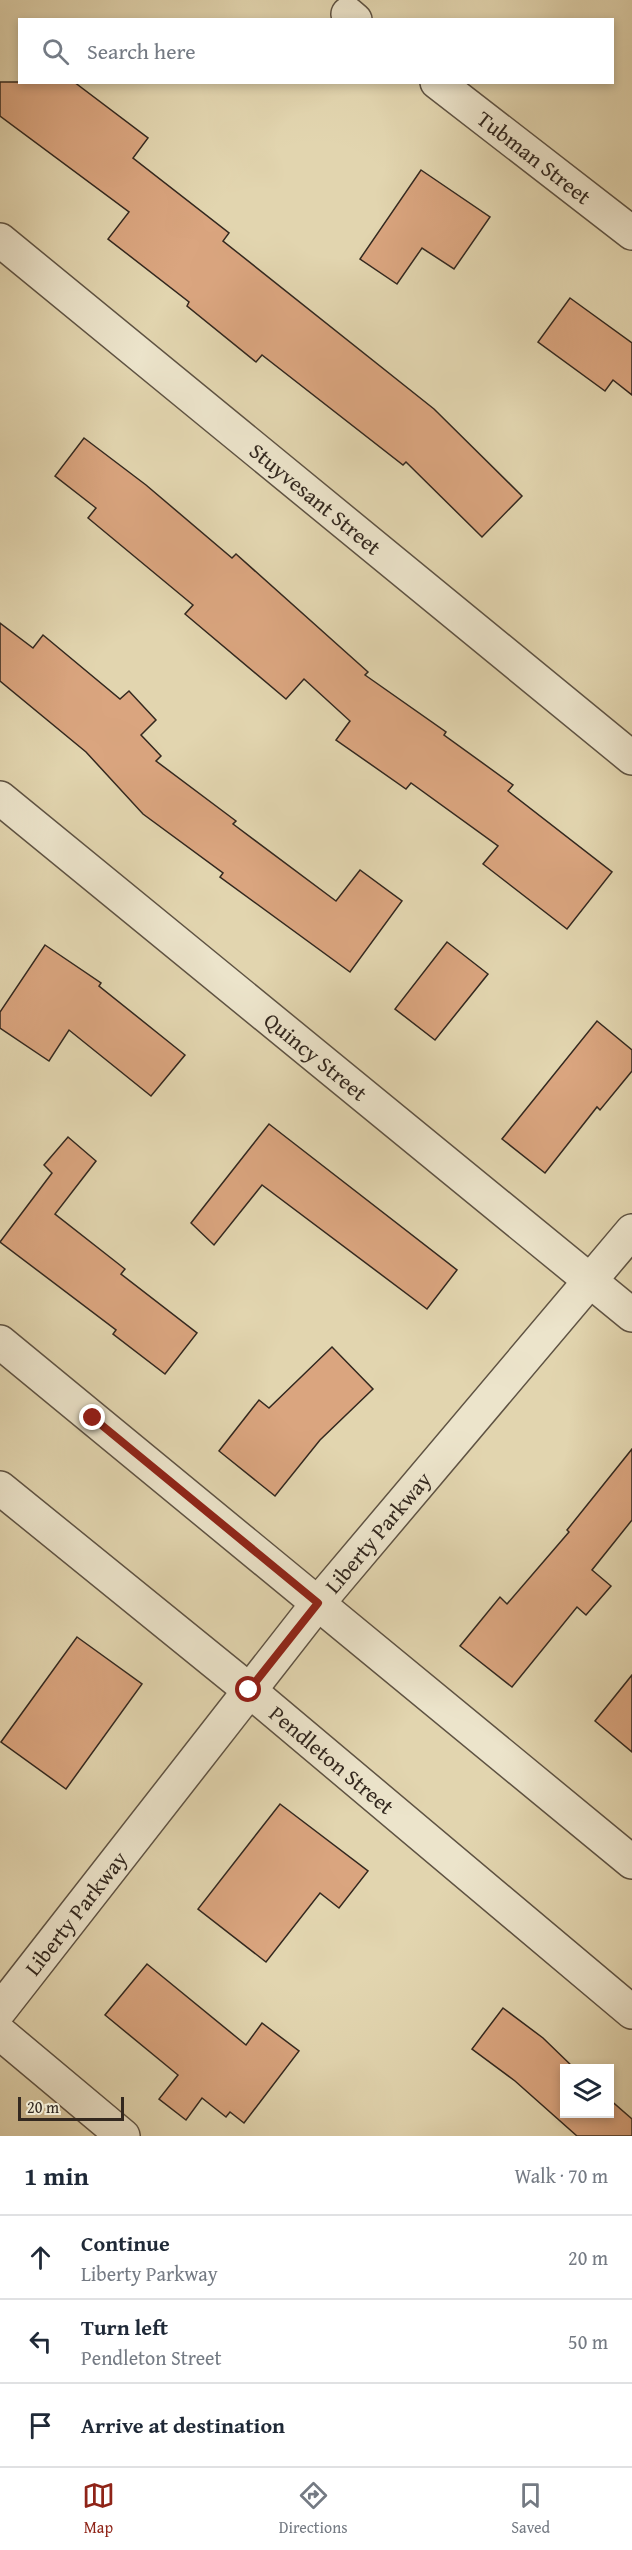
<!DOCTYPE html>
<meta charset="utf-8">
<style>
:root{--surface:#fff;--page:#f2f2f3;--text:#1f2937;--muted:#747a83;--line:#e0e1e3;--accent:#8f2418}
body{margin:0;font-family:"Gentium Book Plus",serif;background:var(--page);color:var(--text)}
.controls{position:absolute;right:18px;bottom:18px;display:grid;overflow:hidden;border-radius:0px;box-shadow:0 3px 9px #0003}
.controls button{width:54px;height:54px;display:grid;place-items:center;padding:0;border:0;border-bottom:2px solid var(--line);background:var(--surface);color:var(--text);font:30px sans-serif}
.scale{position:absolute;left:18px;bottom:15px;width:106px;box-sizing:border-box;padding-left:6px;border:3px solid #33281f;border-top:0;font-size:16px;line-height:21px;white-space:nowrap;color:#33281f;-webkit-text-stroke:4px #ece4cb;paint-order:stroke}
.stop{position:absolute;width:18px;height:18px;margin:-14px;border:4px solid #8f2418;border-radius:50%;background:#fff}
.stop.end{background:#8f2418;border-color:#fff;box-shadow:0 2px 6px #0008}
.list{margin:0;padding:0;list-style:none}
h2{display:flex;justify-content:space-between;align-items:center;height:78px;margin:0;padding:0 24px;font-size:26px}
h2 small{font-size:20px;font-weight:400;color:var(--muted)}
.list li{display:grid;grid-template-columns:39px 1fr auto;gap:18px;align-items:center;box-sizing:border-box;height:84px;padding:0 24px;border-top:2px solid var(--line)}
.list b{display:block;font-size:22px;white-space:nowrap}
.list p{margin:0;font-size:20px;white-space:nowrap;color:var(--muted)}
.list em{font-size:20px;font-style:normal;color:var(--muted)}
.icon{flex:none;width:33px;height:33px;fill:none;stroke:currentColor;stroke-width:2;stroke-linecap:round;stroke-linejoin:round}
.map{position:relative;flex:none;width:632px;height:2136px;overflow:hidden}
.search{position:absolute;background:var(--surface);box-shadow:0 3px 9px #0003;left:18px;right:18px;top:18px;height:66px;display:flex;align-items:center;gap:15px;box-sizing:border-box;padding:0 21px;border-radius:0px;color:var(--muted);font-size:22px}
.sheet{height:330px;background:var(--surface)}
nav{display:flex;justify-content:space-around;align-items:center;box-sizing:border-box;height:84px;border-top:2px solid var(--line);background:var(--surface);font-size:16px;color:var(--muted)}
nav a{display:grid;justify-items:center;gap:3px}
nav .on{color:var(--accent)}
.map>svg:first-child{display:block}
.building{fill:#daa57f;stroke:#33281f;stroke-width:1.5}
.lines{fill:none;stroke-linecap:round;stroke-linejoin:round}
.minor-casing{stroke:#5f5343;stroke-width:36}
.minor{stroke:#ece4cb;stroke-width:33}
.route{stroke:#8f2418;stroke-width:8}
.labels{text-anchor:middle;stroke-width:5;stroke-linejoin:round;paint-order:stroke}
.street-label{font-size:22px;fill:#33281f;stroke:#ece4cb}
</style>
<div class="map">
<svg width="632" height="2136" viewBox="0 0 632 2136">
<rect width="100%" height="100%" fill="#e2d5af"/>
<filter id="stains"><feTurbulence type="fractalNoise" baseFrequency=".00333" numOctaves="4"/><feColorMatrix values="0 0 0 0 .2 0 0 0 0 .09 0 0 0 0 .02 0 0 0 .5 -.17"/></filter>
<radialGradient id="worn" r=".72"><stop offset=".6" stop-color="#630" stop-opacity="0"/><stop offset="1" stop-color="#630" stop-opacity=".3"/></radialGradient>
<g class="building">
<path d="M0 82H74L148 138 133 158 229 233 223 241 434 409 522 496 482 537 406 462 403 465 262 355 256 362 187 306 189 302 108 239 129 212 0 116Z"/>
<path d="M421 170 490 217 454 269 422 248 397 284 360 259Z"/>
<path d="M570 298 632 343V395L613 380 605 391 538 342Z"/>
<path d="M84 438 146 485 232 558 236 554 368 672 365 675 446 732 444 735 513 785 508 791 612 872 567 929 483 864 498 846 411 783 406 789 336 740 350 721 304 679 286 699 185 614 193 605 88 518 96 508 55 476Z"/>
<path d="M0 623 33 648 43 635 120 699 129 691 156 720 141 735 161 756 156 761 236 821 233 824 336 901 360 870 402 901 350 972 220 877 223 873 143 814 86 752 0 681Z"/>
<path d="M447 942 488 974 435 1040 395 1009Z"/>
<path d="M45 945 101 983 99 986 185 1055 151 1096 69 1030 49 1061 0 1028V1012Z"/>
<path d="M597 1021 632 1050V1071L600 1110 597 1107 545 1173 502 1139Z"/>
<path d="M269 1124 457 1270 427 1309 262 1185 214 1245 191 1223Z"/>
<path d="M68 1137 96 1161 55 1214 125 1269 121 1274 197 1333 165 1374 113 1334 116 1330 0 1242 52 1173 44 1165Z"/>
<path d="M332 1347 373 1389 320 1440 275 1496 219 1451 259 1400 269 1408Z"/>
<path d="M632 1449V1520L592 1570 611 1586 586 1615 577 1607 512 1687 460 1646 500 1597 507 1604 569 1532 567 1530Z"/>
<path d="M77 1637 142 1684 66 1789 1 1742Z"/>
<path d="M632 1675V1752L595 1721Z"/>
<path d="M280 1804 368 1871 339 1908 320 1893 266 1962 198 1909Z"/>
<path d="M147 1964 246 2045 262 2023 299 2051 244 2123 230 2112 226 2117 202 2098 186 2120 159 2099 178 2075 105 2015Z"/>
<path d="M503 2008 543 2038 574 2068H564V2114H609V2099L632 2119V2136H577L515 2081 472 2049Z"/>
</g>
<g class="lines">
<g class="minor-casing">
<g id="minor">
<path d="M348 14 355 20"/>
<path id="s1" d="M437 82 632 233"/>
<path id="s2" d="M0 240 632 758"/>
<path id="s3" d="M0 798 632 1315"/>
<path d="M0 1342 632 1862"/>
<path id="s4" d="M0 1488 249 1690 632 2012"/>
<path id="s5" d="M0 2010 318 1603 632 1231"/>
<path d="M0 2033 123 2136"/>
</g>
</g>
<use href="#minor" class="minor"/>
</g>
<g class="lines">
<path class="route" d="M93 1418 318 1603 249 1690"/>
</g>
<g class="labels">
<g class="street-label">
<text dy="8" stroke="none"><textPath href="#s1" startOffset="123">Tubman Street</textPath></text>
<text dy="8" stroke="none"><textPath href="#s2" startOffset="408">Stuyvesant Street</textPath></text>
<text dy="8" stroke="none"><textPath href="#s3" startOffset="408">Quincy Street</textPath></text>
<text dy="8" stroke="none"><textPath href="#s5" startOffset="609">Liberty Parkway</textPath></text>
<text dy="8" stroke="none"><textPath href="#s4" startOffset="429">Pendleton Street</textPath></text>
<text dy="8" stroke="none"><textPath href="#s5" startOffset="123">Liberty Parkway</textPath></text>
</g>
</g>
<rect width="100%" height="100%" filter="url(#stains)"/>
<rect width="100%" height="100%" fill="url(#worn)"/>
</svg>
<div class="controls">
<button><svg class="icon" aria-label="layers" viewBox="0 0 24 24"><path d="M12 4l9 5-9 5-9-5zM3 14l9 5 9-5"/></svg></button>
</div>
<div class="scale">20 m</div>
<div class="stop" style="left:249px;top:1690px"></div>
<div class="stop end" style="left:93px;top:1418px"></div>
<div class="search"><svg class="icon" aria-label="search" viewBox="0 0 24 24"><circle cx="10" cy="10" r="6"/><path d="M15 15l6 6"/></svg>Search here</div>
</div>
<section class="sheet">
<h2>1 min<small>Walk · 70 m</small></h2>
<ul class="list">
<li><svg class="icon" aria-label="ahead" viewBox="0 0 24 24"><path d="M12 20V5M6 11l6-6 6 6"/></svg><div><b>Continue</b><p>Liberty Parkway</p></div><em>20 m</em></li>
<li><svg class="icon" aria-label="left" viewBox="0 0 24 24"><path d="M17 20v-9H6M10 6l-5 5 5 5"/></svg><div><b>Turn left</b><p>Pendleton Street</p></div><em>50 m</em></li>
<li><svg class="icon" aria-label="arrive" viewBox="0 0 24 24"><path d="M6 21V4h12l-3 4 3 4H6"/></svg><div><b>Arrive at destination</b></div></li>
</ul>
</section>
<nav>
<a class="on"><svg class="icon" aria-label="map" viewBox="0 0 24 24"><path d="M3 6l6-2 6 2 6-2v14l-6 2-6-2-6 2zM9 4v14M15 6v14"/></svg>Map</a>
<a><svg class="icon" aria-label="directions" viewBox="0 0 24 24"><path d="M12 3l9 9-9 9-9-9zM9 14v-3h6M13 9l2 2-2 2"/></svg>Directions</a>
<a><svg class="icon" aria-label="saved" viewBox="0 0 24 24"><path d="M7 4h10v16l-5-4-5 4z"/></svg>Saved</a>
</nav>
